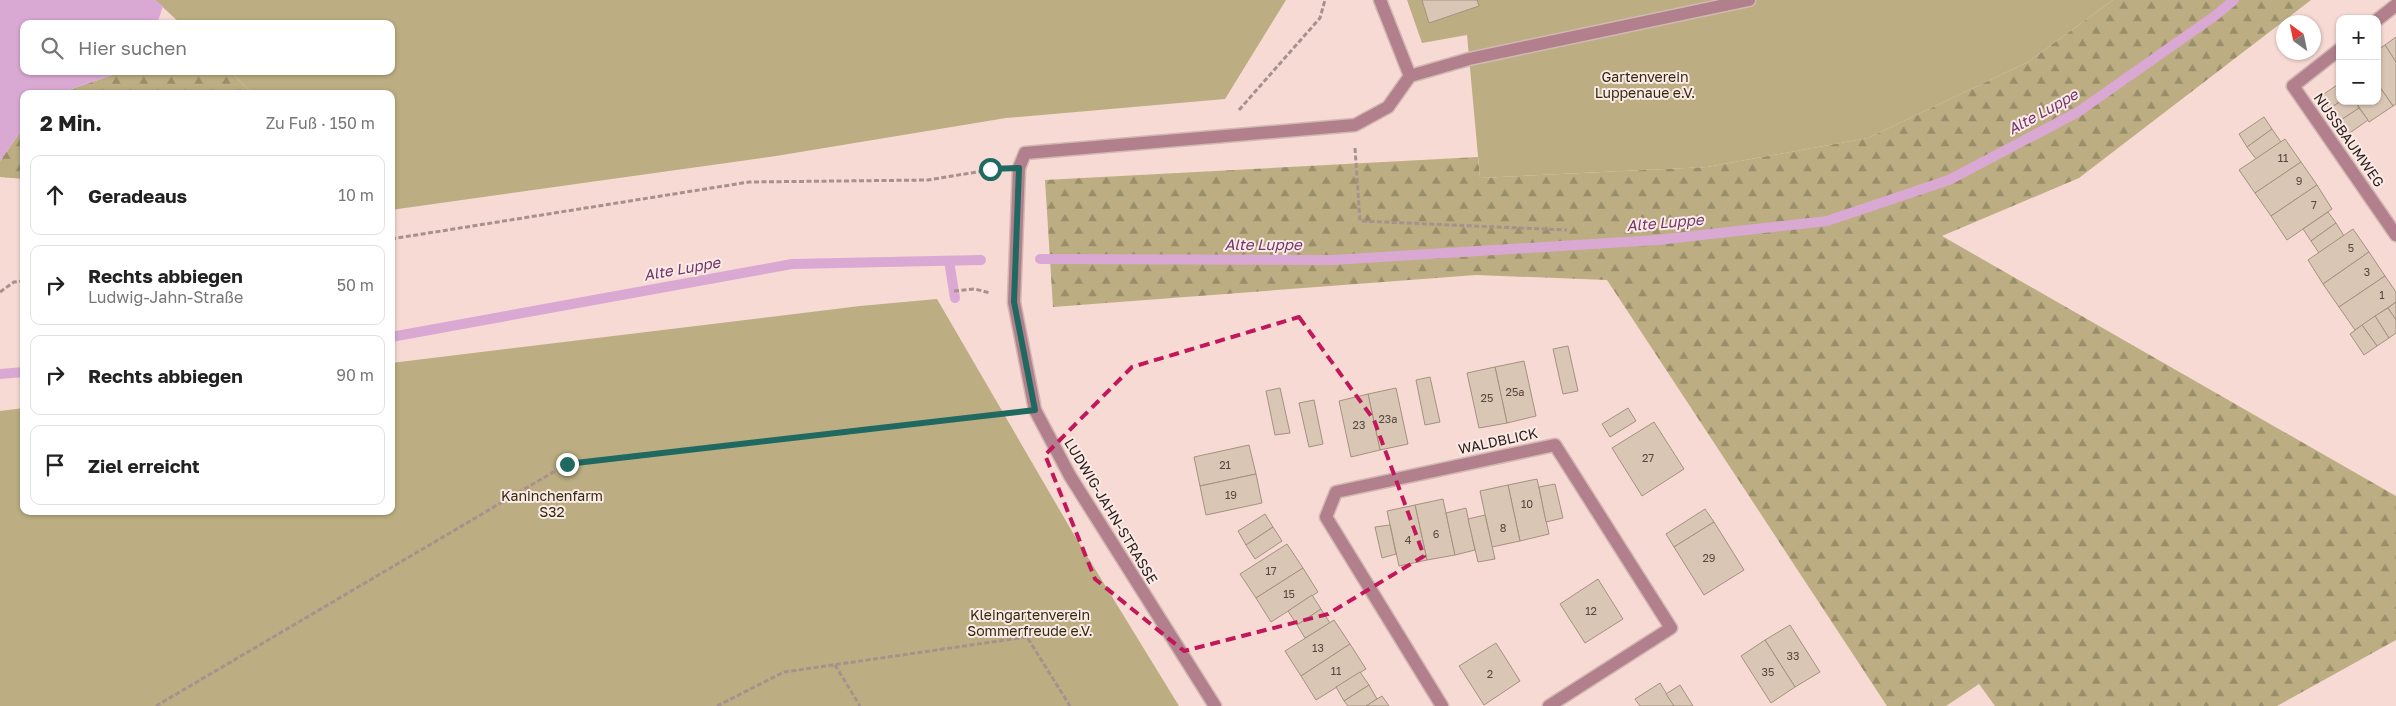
<!DOCTYPE html>
<html lang="de">
<meta charset="utf-8">
<style>
:root{--surface:#fff;--page:#f2f2f2;--text:#222;--muted:#767676;--line:#e0e0e0}
body{margin:0;font-family:"Golos Text",sans-serif;background:var(--page);color:var(--text)}
.controls{position:absolute;right:15px;top:15px;display:grid;overflow:hidden;border-radius:10px;box-shadow:0 1px 4px #0004}
.controls button{width:45px;height:45px;display:grid;place-items:center;padding:0;border:0;border-bottom:1px solid var(--line);background:var(--surface);color:var(--text);font:25px sans-serif}
.compass{position:absolute;left:2276px;top:15px;width:45px;height:45px;border-radius:50%;background:var(--surface);box-shadow:0 1px 4px #0004;rotate:327deg}
.stop{position:absolute;width:15px;height:15px;margin:-11px;border:4px solid #1f6961;border-radius:50%;background:#fff}
.stop.end{background:#1f6961;border-color:#fff;box-shadow:0 1px 5px #0008}
.list{margin:0;padding:0;list-style:none}
h2{display:flex;justify-content:space-between;align-items:center;height:65px;margin:0;padding:0 20px;font-size:21px}
h2 small{font-size:16px;font-weight:400;color:var(--muted)}
.list li{display:grid;grid-template-columns:32px 1fr auto;gap:15px;align-items:center;box-sizing:border-box;height:80px;margin:0 10px 10px;padding:0 10px;border:1px solid var(--line);border-radius:10px}
.list b{display:block;font-size:19px;white-space:nowrap}
.list p{margin:0;font-size:16px;white-space:nowrap;color:var(--muted)}
.list em{font-size:16px;font-style:normal;color:var(--muted)}
.icon{flex:none;width:28px;height:28px;fill:none;stroke:currentColor;stroke-width:2;stroke-linecap:round;stroke-linejoin:round}
.map{position:relative;flex:none;width:2396px;height:706px;overflow:hidden}
.search{position:absolute;background:var(--surface);box-shadow:0 1px 4px #0004;left:20px;top:20px;width:375px;height:55px;display:flex;align-items:center;gap:12px;box-sizing:border-box;padding:0 18px;border-radius:10px;color:var(--muted);font-size:19px}
.panel{position:absolute;background:var(--surface);box-shadow:0 1px 4px #0004;left:20px;top:90px;width:375px;height:425px;border-radius:10px}
.map>svg:first-child{display:block}
.green{fill:#bcae82}
.forest{fill:url(#forest-firs)}
.water{fill:#daa9d3}
.lines{fill:none;stroke-linecap:round;stroke-linejoin:round}
.stream{stroke:#daa9d3;stroke-width:10}
.building{fill:#dac6b4;stroke:#a49180}
.service-casing{stroke:#d2b8b2;stroke-width:15}
.minor-casing{stroke:#d2b8b2;stroke-width:15}
.path{stroke:#a7918c;stroke-width:3;stroke-dasharray:5 2.5;stroke-linecap:butt}
.service{stroke:#b2808d;stroke-width:12}
.minor{stroke:#b2808d;stroke-width:12}
.route{stroke:#1f6961;stroke-width:6}
.marked{fill:none;stroke:#c2185b;stroke-width:4;stroke-dasharray:10 6;stroke-linejoin:round}
.labels{text-anchor:middle;stroke-width:4;stroke-linejoin:round;paint-order:stroke}
.number-label{font-size:11px;fill:#544740}
.park-label{font-size:14px;fill:#30290d;stroke:#fceae6}
.street-label{font-size:14px;fill:#271d1a;stroke:#fceae6}
.water-label{font-size:15px;font-style:italic;fill:#71366b;stroke:#fceae6}
</style>
<div class="map">
<svg width="2396" height="706" viewBox="0 0 2396 706">
<defs>
<pattern id="forest-firs" width="22" height="20" patternUnits="userSpaceOnUse" patternTransform="scale(1.25)"><rect width="22" height="20" fill="#bcae82"/><path d="M5 1l3.5 6h-7zM16 11l3.5 6h-7z" fill="#998d6a"/></pattern>
</defs>
<rect width="100%" height="100%" fill="#f7dad3"/>
<g class="green">
<path d="M155 0H1286L1225 99 1006 118 776 156 391 210V94H253L230 71H391V24H181Z"/>
<path d="M1407 0H2113L2028 62 1868 138 1707 167 1480 178 1467 35 1422 43Z"/>
<path d="M937 299 1073 533 1179 706H0V411L24 408V511H391V363L860 306Z"/>
</g>
<g class="forest">
<path d="M2113 0H2311L2079 178 1942 236 2396 496V640L2277 706H1995L1979 684 1946 706H1887L1607 280 1476 275 1053 307 1045 180 1478 157 1480 178 1707 167 1868 138 2028 62Z"/>
<path d="M124 71H230L253 94H57Z"/>
<path d="M24 127V179L0 177V161Z"/>
</g>
<path class="water" d="M0 0H155L163 6 157 24H24V71H124L57 94H24V127L0 161Z"/>
<g class="lines">
<g class="stream">
<path d="M1040 259 1333 260 1657 240 1827 221 1949 180 2078 112 2216 15 2234 0"/>
<path d="M949 261 955 298"/>
<path d="M391 337 792 264 981 260"/>
<path d="M0 374 24 372"/>
</g>
</g>
<g class="building">
<path d="M1422 0H1477L1479 6 1429 23Z"/>
<path d="M2396 37V62L2385 45Z"/>
<path d="M2385 45 2396 62V104L2393 106 2377 83V50Z"/>
<path d="M2340 83 2341 101 2329 109 2321 96Z"/>
<path d="M2377 83 2393 106 2369 122 2355 101H2377Z"/>
<path d="M2341 101H2355L2359 108 2338 122 2329 109Z"/>
<path d="M2359 108 2368 120 2347 135 2338 122Z"/>
<path d="M2264 117 2272 129 2247 147 2239 134Z"/>
<path d="M2272 129 2281 142 2256 159 2247 147Z"/>
<path d="M2285 139 2301 162 2255 193 2239 170Z"/>
<path d="M2301 162 2317 185 2271 216 2255 193Z"/>
<path d="M2317 185 2332 209 2287 240 2271 216Z"/>
<path d="M2328 212 2336 223 2311 241 2303 229Z"/>
<path d="M2336 223 2344 236 2319 253 2311 241Z"/>
<path d="M2353 229 2369 252 2323 284 2308 260Z"/>
<path d="M2369 252 2385 276 2339 307 2323 284Z"/>
<path d="M2385 276 2396 292V302L2355 330 2339 307Z"/>
<path d="M2396 302V320L2388 308Z"/>
<path d="M2388 308 2396 320V333L2389 338 2375 316Z"/>
<path d="M2375 316 2389 338 2377 346 2362 325Z"/>
<path d="M2362 325 2377 346 2364 355 2350 334Z"/>
<path d="M1568 346 1578 391 1563 394 1553 349Z"/>
<path d="M1524 361 1536 416 1507 423 1495 367Z"/>
<path d="M1495 367 1507 423 1479 428 1467 373Z"/>
<path d="M1430 377 1440 422 1425 425 1416 380Z"/>
<path d="M1280 388 1290 433 1275 435 1266 391Z"/>
<path d="M1396 388 1408 444 1380 450 1368 394Z"/>
<path d="M1368 394 1380 450 1351 457 1339 401Z"/>
<path d="M1314 400 1323 444 1309 447 1299 403Z"/>
<path d="M1628 408 1636 421 1610 437 1602 424Z"/>
<path d="M1654 422 1684 469 1642 496 1612 448Z"/>
<path d="M1249 445 1256 474 1200 486 1194 457Z"/>
<path d="M1256 474 1262 503 1206 515 1200 486Z"/>
<path d="M1537 479 1549 534 1520 541 1508 485Z"/>
<path d="M1555 484 1563 518 1546 522 1539 487Z"/>
<path d="M1508 485 1520 541 1492 547 1480 491Z"/>
<path d="M1443 499 1455 555 1427 560 1415 505Z"/>
<path d="M1415 505 1427 560 1399 566 1387 511Z"/>
<path d="M1466 508 1475 550 1455 555 1446 513Z"/>
<path d="M1705 509 1714 522 1674 547 1666 534Z"/>
<path d="M1265 514 1273 527 1246 545 1238 531Z"/>
<path d="M1485 515 1495 559 1478 562 1468 519Z"/>
<path d="M1714 522 1744 570 1704 595 1674 547Z"/>
<path d="M1390 525 1396 554 1382 558 1375 527Z"/>
<path d="M1273 527 1282 541 1255 559 1246 545Z"/>
<path d="M1287 544 1303 568 1256 598 1240 574Z"/>
<path d="M1303 568 1318 592 1271 622 1256 598Z"/>
<path d="M1598 579 1623 619 1585 643 1560 604Z"/>
<path d="M1312 595 1321 609 1297 625 1288 611Z"/>
<path d="M1321 609 1330 623 1305 638 1297 625Z"/>
<path d="M1334 620 1350 644 1301 676 1285 651Z"/>
<path d="M1790 625 1820 672 1795 687 1765 640Z"/>
<path d="M1765 640 1795 687 1771 703 1741 656Z"/>
<path d="M1496 643 1520 681 1484 705 1459 666Z"/>
<path d="M1350 644 1366 669 1316 700 1301 676Z"/>
<path d="M1360 672 1369 685 1344 701 1336 687Z"/>
<path d="M1660 683 1674 706H1640L1635 699Z"/>
<path d="M1369 685 1377 699 1366 706H1348L1344 701Z"/>
<path d="M1680 685 1693 706H1674L1666 694Z"/>
<path d="M1382 696 1389 706H1366L1377 699Z"/>
</g>
<g class="lines">
<g class="service-casing">
<g id="service">
<path d="M1380 0 1410 76"/>
<path d="M2377 20 2396 5"/>
<path d="M2293 86 2340 49"/>
<path d="M1019 168 1025 153 1355 125 1388 107 1410 76 1469 59 1749 0"/>
</g>
</g>
<g class="minor-casing">
<g id="minor">
<path d="M2293 86 2396 235"/>
<path d="M1019 168 1014 302 1035 410 1070 476 1215 706"/>
<path d="M1442 706 1326 517 1336 492 1555 445 1671 628 1549 706"/>
</g>
</g>
<g class="path">
<path d="M1239 110 1320 18 1325 0"/>
<path d="M1355 148 1360 221 1567 230"/>
<path d="M391 239 749 182 928 180 995 169"/>
<path d="M954 291 975 289 990 293"/>
<path d="M0 292 14 282 24 281"/>
<path d="M835 665 860 706"/>
<path d="M156 706 567 464 1012 413"/>
<path d="M717 706 784 672 1027 637 1070 706"/>
</g>
<use href="#service" class="service"/>
<use href="#minor" class="minor"/>
</g>
<g class="lines">
<path class="route" d="M567 464 1035 410 1014 302 1019 168 990 169"/>
</g>
<path class="marked" d="M1299 317 1374 420 1424 556 1328 614 1184 651 1095 579 1045 455 1132 367Z"/>
<g class="labels">
<g class="number-label">
<text x="2283" y="162">11</text>
<text x="2299" y="185">9</text>
<text x="2314" y="209">7</text>
<text x="2351" y="252">5</text>
<text x="2367" y="276">3</text>
<text x="2382" y="299">1</text>
<text x="1515" y="396">25a</text>
<text x="1487" y="402">25</text>
<text x="1388" y="423">23a</text>
<text x="1359" y="429">23</text>
<text x="1648" y="462">27</text>
<text x="1225" y="469">21</text>
<text x="1231" y="499">19</text>
<text x="1527" y="508">10</text>
<text x="1503" y="532">8</text>
<text x="1436" y="538">6</text>
<text x="1408" y="544">4</text>
<text x="1709" y="562">29</text>
<text x="1271" y="575">17</text>
<text x="1289" y="598">15</text>
<text x="1591" y="615">12</text>
<text x="1318" y="652">13</text>
<text x="1793" y="660">33</text>
<text x="1336" y="675">11</text>
<text x="1768" y="676">35</text>
<text x="1490" y="678">2</text>
</g>
<g class="park-label">
<text x="1645" y="82">Gartenverein<tspan x="1645" dy="16">Luppenaue e.V.</tspan></text>
<text x="552" y="501">Kaninchenfarm<tspan x="552" dy="16">S32</tspan></text>
<text x="1030" y="620">Kleingartenverein<tspan x="1030" dy="16">Sommerfreude e.V.</tspan></text>
</g>
<g class="street-label">
<text transform="translate(2349 140) rotate(55)" y="5">NUSSBAUMWEG</text>
<text transform="translate(1498 441) rotate(-12)" y="5">WALDBLICK</text>
<text transform="translate(1111 511) rotate(59)" y="5">LUDWIG-JAHN-STRASSE</text>
</g>
<g class="water-label">
<text transform="translate(2043 112) rotate(-29)" y="5">Alte Luppe</text>
<text transform="translate(1665 223) rotate(-5)" y="5">Alte Luppe</text>
<text x="1263" y="250">Alte Luppe</text>
<text transform="translate(682 269) rotate(-10)" y="5">Alte Luppe</text>
</g>
</g>
</svg>
<div class="controls">
<button>+</button>
<button>−</button>
</div>
<svg class="compass" viewBox="-18 -18 36 36"><path d="M0-13l5 13h-10z" fill="#e53935"/><path d="M0 13l5-13h-10z" fill="#767676"/></svg>
<div class="stop" style="left:990px;top:169px"></div>
<div class="stop end" style="left:567px;top:464px"></div>
<div class="search"><svg class="icon" aria-label="search" viewBox="0 0 24 24"><circle cx="10" cy="10" r="6"/><path d="M15 15l6 6"/></svg>Hier suchen</div>
<section class="panel">
<h2>2 Min.<small>Zu Fuß · 150 m</small></h2>
<ul class="list">
<li><svg class="icon" aria-label="ahead" viewBox="0 0 24 24"><path d="M12 20V5M6 11l6-6 6 6"/></svg><div><b>Geradeaus</b></div><em>10 m</em></li>
<li><svg class="icon" aria-label="right" viewBox="0 0 24 24"><path d="M7 20v-9h11M14 6l5 5-5 5"/></svg><div><b>Rechts abbiegen</b><p>Ludwig-Jahn-Straße</p></div><em>50 m</em></li>
<li><svg class="icon" aria-label="right" viewBox="0 0 24 24"><path d="M7 20v-9h11M14 6l5 5-5 5"/></svg><div><b>Rechts abbiegen</b></div><em>90 m</em></li>
<li><svg class="icon" aria-label="arrive" viewBox="0 0 24 24"><path d="M6 21V4h12l-3 4 3 4H6"/></svg><div><b>Ziel erreicht</b></div></li>
</ul>
</section>
</div>
